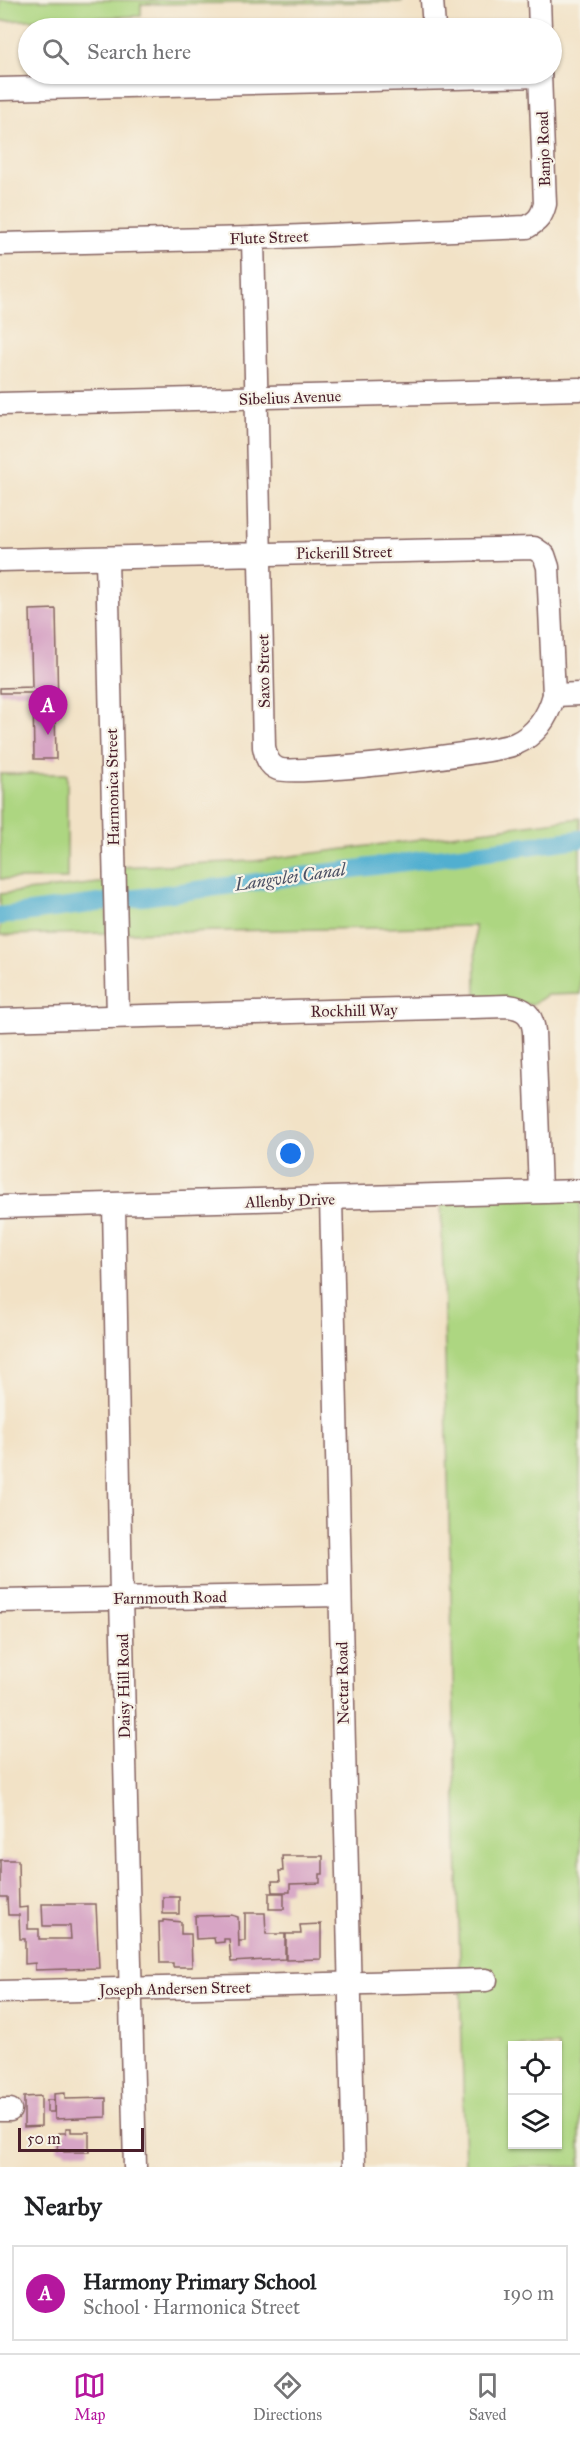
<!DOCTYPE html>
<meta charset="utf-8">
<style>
:root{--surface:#fff;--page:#f6f6f6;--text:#202124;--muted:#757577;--line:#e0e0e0;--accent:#b5179e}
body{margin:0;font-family:"IM FELL Great Primer",serif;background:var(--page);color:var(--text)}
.controls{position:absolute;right:18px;bottom:18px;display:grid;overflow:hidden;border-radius:0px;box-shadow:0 2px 4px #0004}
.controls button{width:54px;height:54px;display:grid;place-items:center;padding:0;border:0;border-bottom:2px solid var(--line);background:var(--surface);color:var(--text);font:30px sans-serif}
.scale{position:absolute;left:18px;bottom:15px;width:126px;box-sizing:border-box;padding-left:6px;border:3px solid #4a1f2b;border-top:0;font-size:16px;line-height:21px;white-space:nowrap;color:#4a1f2b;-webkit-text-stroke:4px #f7f3e8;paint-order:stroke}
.you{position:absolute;left:291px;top:1154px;width:21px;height:21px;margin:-15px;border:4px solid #fff;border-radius:50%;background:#1a73e8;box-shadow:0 0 0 9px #1a73e833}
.badge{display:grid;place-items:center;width:39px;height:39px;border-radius:50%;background:var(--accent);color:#fff;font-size:20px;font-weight:700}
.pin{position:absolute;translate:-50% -50px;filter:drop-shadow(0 2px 3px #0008)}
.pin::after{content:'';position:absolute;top:32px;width:21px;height:18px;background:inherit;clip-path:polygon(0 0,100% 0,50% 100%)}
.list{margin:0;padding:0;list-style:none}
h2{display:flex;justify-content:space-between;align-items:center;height:78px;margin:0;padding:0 24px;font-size:26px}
h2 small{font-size:20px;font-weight:400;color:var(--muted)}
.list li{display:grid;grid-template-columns:39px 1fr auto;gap:18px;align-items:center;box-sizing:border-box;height:96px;margin:0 12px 12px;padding:0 12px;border:2px solid var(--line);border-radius:0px}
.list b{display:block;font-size:22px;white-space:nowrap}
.list p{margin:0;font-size:20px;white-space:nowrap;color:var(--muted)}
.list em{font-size:20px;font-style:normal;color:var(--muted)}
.icon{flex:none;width:33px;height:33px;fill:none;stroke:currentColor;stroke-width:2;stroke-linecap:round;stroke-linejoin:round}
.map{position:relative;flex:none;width:580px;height:2167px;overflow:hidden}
.search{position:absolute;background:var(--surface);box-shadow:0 2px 4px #0004;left:18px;right:18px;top:18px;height:66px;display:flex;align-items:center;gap:15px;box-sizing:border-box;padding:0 21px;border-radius:33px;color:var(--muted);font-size:22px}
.sheet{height:186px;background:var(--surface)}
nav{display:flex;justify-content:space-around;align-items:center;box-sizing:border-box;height:84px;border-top:2px solid var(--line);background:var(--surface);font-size:16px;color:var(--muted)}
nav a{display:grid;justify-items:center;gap:3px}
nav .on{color:var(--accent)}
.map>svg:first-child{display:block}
.green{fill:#add681;stroke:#7c7a56;stroke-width:1.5;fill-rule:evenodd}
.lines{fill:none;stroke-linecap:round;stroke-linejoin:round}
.canal{stroke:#51afd0;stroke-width:18}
.building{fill:#d7a5c5}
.minor-casing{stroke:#856361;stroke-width:25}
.minor{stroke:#fff;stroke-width:22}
.labels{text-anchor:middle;stroke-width:4.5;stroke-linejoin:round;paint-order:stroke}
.street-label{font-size:16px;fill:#4a1f2b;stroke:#f7f3e8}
.water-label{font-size:18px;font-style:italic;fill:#4c5165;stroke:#f7f3e8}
</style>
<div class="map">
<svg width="580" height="2167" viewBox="0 0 580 2167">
<rect width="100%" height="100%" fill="#f7f3e8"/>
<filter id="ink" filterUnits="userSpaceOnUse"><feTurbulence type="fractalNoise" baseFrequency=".0167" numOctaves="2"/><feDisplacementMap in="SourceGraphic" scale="12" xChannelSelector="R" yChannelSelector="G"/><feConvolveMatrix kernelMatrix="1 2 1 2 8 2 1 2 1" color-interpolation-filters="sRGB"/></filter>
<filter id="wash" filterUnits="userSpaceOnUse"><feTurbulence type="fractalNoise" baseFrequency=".008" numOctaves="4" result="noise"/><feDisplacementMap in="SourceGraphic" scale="24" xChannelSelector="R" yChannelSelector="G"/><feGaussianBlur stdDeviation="1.35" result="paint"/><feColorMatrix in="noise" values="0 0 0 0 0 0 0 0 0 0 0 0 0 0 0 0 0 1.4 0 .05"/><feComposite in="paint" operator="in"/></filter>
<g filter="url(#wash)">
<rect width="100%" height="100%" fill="#f2e2c6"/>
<g class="green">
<path d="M0 0H402V2L141 4V16L0 21Z"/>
<rect x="0" y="774" width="67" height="105"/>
<path d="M580 818V994L547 995 532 1005 476 997 475 926 123 933 120 867 254 861Z"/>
<path d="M99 883H106L107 933 0 935V894Z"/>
<path d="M580 1191V2167H465L441 1194ZM512 2046H558V2144H512Z"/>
</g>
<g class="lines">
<path class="canal" d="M0 916 580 839"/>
</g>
<g id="blocks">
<g class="building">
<path d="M56 609 58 709H55L56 759H34L33 693H0V688L32 687 30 610Z"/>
<path d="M282 1856H323V1874H320V1883L290 1884V1892H273L272 1881H280L279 1871H283Z"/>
<path d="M0 1860H18L19 1908 28 1907V1929H39V1939H71L70 1926H43L42 1904H96L99 1968 35 1970V1963L25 1964V1939H20L19 1915H8L7 1897H0Z"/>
<rect x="269" y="1893" width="15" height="16"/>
<rect x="163" y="1897" width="16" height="17"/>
<path d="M245 1913H265L266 1934H285V1959L231 1962 229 1939H224V1942L215 1943 214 1938 196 1939 195 1916 231 1915 238 1917 239 1948V1941H245Z"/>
<path d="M163 1920 181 1922V1934H191L192 1967H173V1963H160L159 1922H163Z"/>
<path d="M321 1924V1959L286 1960V1934H301L300 1925Z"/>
<path d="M65 2093V2099L106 2098V2117L55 2119 54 2094Z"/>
<path d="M41 2096V2126L24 2127V2097Z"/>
<rect x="47" y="2100" width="7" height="12"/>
<path d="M66 2128H71V2132H89V2152H64V2150H57L59 2133H66Z"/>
</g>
</g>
</g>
<g filter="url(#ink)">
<use href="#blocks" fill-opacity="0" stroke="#856361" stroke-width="1.5"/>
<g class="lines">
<g class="minor-casing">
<g id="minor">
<path d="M432 0 434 28"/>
<path d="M539 0 540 28"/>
<path d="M0 89 540 76"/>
<path d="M0 244 253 238 527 227C538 221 542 216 545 204L540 74"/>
<path d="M0 404 580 389"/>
<path d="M107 559 118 1016"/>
<path d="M0 560 534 548 544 555 548 567 554 695C548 717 536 735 515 744 494 753 295 776 278 769 268 765 266 756 264 747 260 577 257 408 253 238"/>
<path d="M554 695 580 694"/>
<path d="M0 1020 508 1006C525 1008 532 1015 534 1031L540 1191"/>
<path d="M331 1199 354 2167"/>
<path d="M114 1205 121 1597 135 2167"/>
<path d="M0 1207 580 1191"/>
<path d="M0 1601 340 1595"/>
<path d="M0 1992 486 1980"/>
<path d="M0 2110H10"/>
</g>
</g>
<use href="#minor" class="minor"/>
</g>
</g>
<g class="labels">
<g class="street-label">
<text transform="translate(543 149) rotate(-92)" y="6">Banjo Road</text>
<text transform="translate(269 237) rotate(-2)" y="6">Flute Street</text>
<text transform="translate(290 397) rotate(-2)" y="6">Sibelius Avenue</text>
<text transform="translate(344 552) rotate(-1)" y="6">Pickerill Street</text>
<text transform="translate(263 671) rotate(-91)" y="6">Saxo Street</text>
<text transform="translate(112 787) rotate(-91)" y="6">Harmonica Street</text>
<text transform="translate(354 1010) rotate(-1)" y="6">Rockhill Way</text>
<text transform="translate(290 1200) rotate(-2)" y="6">Allenby Drive</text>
<text transform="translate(170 1597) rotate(-1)" y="6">Farnmouth Road</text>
<text transform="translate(342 1683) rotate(-91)" y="6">Nectar Road</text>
<text transform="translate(123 1686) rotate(-91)" y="6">Daisy Hill Road</text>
<text transform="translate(175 1988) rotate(-1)" y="6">Joseph Andersen Street</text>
</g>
<g class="water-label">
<text transform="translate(290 877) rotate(-8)" y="6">Langvlei Canal</text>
</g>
</g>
</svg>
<div class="controls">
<button><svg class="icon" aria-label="locate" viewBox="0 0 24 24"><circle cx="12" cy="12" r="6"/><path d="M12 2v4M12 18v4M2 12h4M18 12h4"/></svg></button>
<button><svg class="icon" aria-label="layers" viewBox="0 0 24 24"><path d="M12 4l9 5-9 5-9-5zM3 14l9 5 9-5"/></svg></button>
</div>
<div class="scale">50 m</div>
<div class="you"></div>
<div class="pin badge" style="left:48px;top:735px">A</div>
<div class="search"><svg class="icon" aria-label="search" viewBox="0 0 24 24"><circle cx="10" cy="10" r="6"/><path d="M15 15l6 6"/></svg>Search here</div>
</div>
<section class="sheet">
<h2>Nearby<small></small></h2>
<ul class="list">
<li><span class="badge">A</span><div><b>Harmony Primary School</b><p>School · Harmonica Street</p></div><em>190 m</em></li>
</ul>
</section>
<nav>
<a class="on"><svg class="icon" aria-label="map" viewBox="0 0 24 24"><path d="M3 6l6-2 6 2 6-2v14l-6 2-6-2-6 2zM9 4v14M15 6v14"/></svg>Map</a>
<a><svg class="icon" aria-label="directions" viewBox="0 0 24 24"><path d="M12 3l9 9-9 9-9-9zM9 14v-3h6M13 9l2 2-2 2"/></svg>Directions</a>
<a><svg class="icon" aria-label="saved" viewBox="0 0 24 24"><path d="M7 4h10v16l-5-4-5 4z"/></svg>Saved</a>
</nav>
